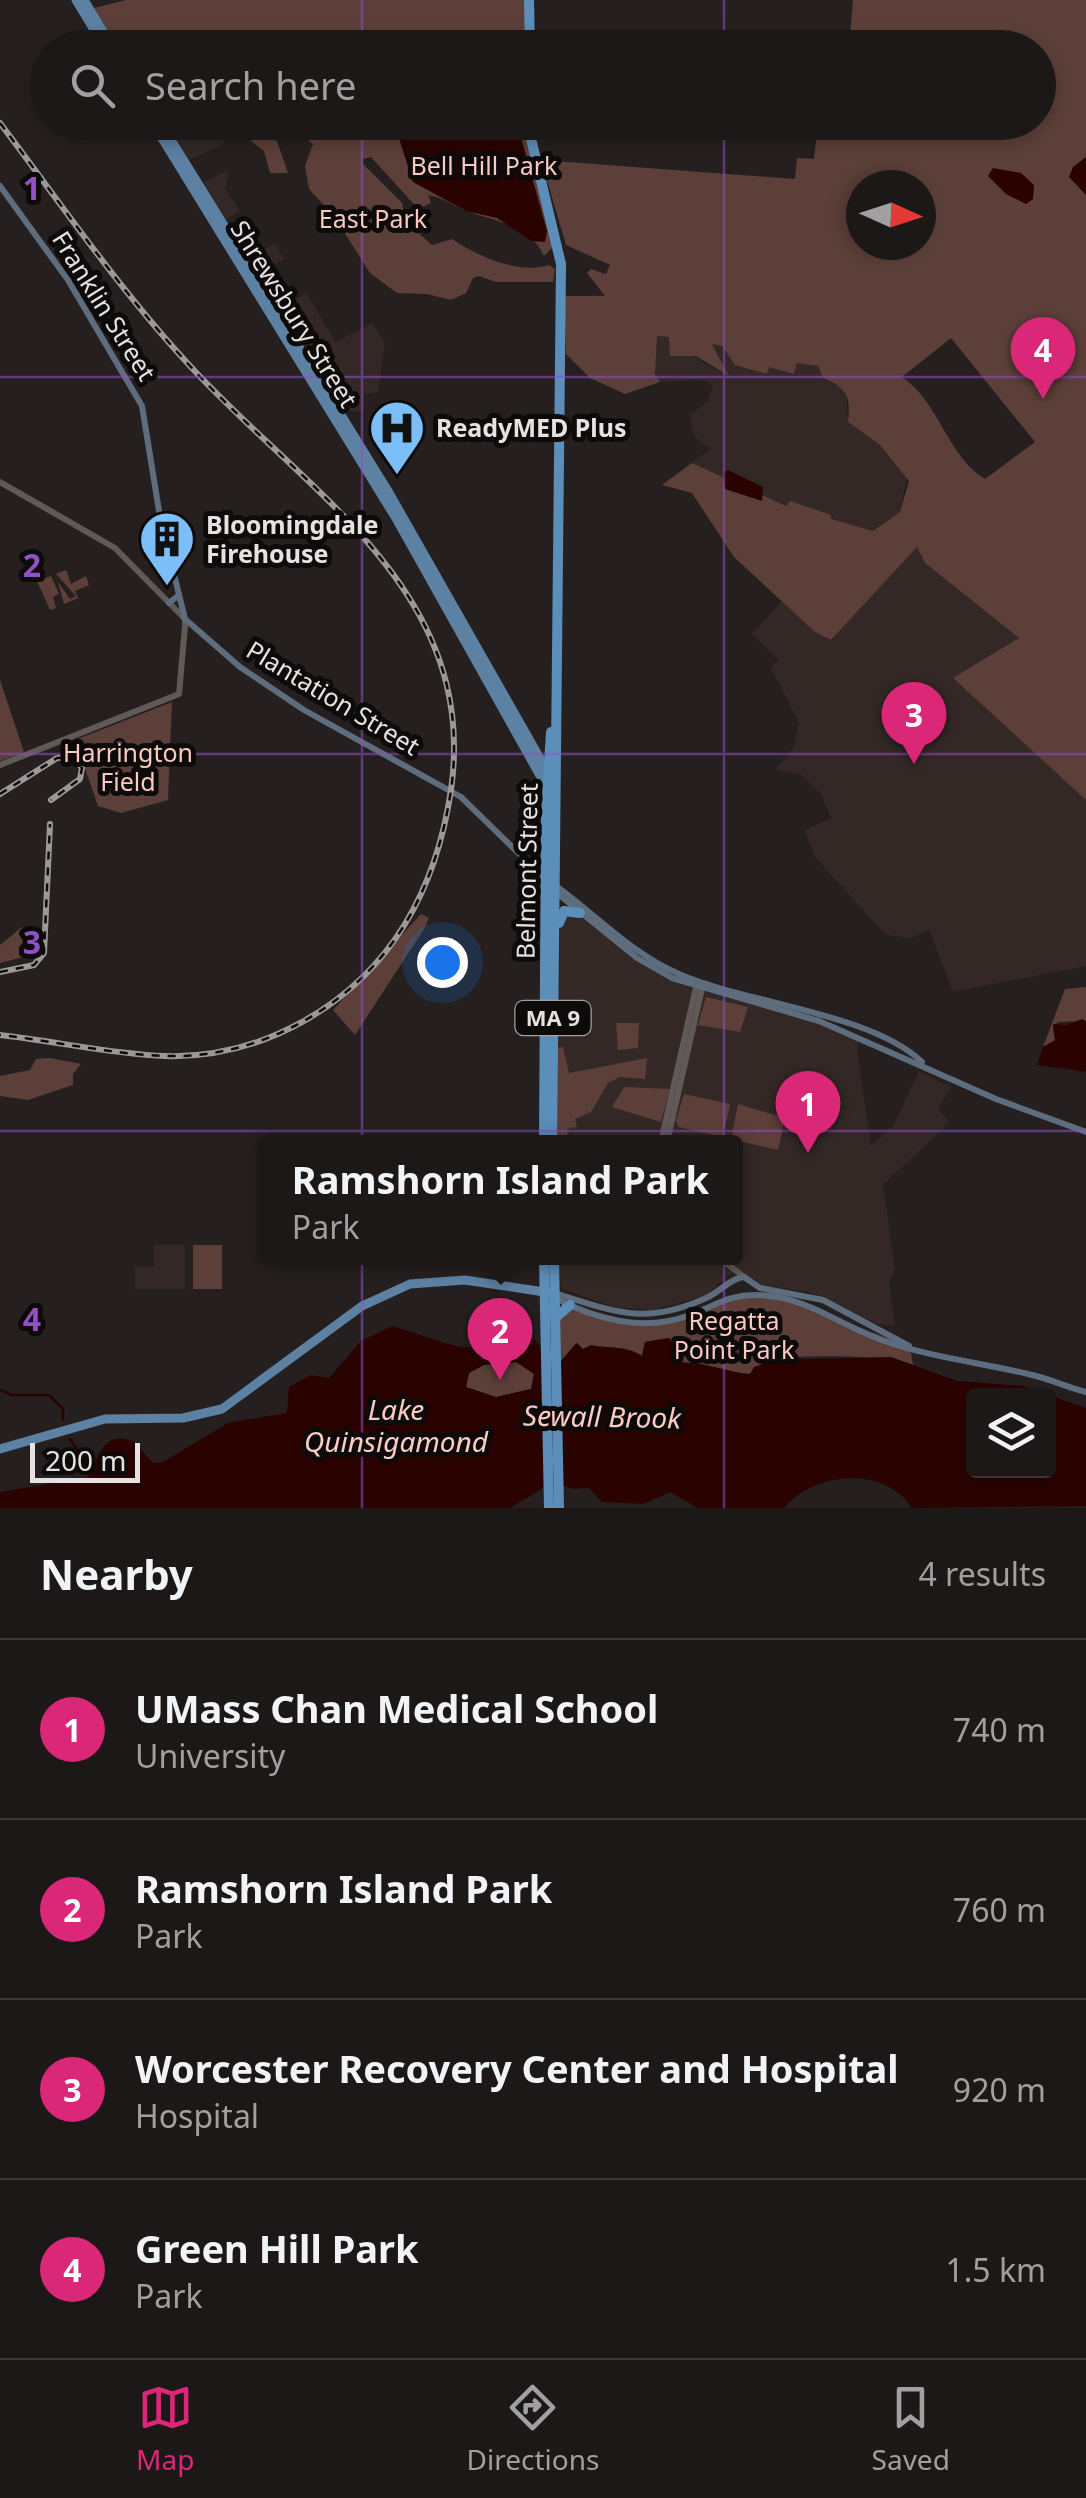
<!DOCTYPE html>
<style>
:root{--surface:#1c1817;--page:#292524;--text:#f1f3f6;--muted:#a0a0a1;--line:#3a3736;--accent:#db2777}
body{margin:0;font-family:"Noto Sans",sans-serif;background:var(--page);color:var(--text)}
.controls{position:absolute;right:30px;bottom:30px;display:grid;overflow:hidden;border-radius:10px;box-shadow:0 5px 15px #0003}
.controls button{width:90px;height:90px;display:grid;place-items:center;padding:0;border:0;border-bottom:2px solid var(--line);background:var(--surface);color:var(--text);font:50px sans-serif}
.compass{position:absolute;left:846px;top:170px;width:90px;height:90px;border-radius:50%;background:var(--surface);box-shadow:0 5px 15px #0003;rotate:93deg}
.scale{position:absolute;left:30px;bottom:25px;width:110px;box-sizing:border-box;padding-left:10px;border:5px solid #e5e2e1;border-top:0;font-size:28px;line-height:35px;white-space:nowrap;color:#e5e2e1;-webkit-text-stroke:8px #0d0b0a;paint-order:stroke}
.you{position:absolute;left:442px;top:962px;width:35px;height:35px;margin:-25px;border:8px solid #fff;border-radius:50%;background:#1a73e8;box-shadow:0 0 0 15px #1a73e833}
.badge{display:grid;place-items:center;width:65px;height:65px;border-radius:50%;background:var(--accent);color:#fff;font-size:32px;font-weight:700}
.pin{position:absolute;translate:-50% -82px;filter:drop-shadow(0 2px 5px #0008)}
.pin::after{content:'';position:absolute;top:52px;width:35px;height:30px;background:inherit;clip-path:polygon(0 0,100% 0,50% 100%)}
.popup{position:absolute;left:258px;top:1135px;width:485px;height:130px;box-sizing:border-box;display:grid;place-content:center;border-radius:10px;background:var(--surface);filter:drop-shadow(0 2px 8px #0005);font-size:32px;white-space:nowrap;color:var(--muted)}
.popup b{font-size:38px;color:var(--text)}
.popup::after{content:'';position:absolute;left:50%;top:100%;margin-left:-20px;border:20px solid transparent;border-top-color:var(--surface)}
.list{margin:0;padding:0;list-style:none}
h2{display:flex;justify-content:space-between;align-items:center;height:130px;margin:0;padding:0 40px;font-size:42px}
h2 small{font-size:32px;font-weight:400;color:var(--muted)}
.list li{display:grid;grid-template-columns:65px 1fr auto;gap:30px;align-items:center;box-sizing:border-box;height:180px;padding:0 40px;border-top:2px solid var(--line)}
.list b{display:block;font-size:38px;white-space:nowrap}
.list p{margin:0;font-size:32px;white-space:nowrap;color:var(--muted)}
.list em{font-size:32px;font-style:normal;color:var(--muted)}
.icon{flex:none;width:55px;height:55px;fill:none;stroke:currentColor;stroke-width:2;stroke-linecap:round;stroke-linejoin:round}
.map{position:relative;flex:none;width:1086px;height:1508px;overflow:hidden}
.search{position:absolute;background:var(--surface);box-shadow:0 5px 15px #0003;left:30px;right:30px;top:30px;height:110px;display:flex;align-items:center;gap:25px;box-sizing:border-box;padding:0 35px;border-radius:55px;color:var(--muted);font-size:38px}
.sheet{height:850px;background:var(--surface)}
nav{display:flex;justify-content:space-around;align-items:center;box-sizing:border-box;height:140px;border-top:2px solid var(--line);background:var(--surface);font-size:28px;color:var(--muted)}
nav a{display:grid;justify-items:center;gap:5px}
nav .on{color:var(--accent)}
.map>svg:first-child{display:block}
.built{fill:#332825}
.green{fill:#5c3f39;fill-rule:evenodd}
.water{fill:#2a0301;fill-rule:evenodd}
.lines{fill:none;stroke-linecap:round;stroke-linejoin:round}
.stream{stroke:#2a0301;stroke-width:2.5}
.tertiary{stroke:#5f5958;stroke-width:6}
.secondary{stroke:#5e6d7d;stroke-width:6}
.primary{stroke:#5d81a2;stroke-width:9}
.trunk{stroke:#5c8eba;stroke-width:10}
.rail-casing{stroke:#9c9897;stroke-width:6}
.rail{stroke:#0d0b0a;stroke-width:2.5;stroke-dasharray:8;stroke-linecap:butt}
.grid{fill:none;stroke:#9050c6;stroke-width:2.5;stroke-opacity:0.55}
.labels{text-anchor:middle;stroke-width:10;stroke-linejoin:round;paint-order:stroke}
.shield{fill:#0d0b0a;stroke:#a4a2a0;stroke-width:2.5}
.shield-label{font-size:22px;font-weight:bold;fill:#e5e2e1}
.park-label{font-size:25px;fill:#fbc9bf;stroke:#0d0b0a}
.street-label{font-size:25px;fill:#e5e2e1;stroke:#0d0b0a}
.poi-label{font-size:25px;font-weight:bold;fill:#e5e2e1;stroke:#0d0b0a;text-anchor:start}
.water-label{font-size:28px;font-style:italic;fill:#feccc3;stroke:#0d0b0a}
.grid-label{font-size:32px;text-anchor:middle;font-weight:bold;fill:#9050c6;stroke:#0d0b0a;stroke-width:10;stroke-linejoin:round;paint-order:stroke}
</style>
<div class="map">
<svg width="1086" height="1508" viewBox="0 0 1086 1508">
<rect width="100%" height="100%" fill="#25201f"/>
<g class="built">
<path d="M224 123 223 145 189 160 167 124Z"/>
<path d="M229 170 225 189 240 211 226 220 202 183Z"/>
<path d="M250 229 263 250 275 243 284 259 270 267 273 274 264 280 237 238Z"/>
<path d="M306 293 336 342 372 323 385 343 378 392 364 395V411H345L282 309Z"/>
<path d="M656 336 669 337 706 365 728 374 712 343 722 346 735 365 767 373 769 366 794 373 797 363 819 366 823 378 846 390 848 422 880 445 907 476 900 512 873 531 789 508 692 463 710 450 694 436 690 416 708 400 713 385 704 380 660 382 655 375Z"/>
<path d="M917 546 925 563 1020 638 954 678 1086 800V966L953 992 929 929 912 938 886 935 816 858 804 830 831 818 821 794 802 775 776 769 794 747 799 723 771 668 778 659 752 634 783 600 831 640Z"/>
<path d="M576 914 669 980 809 1019 860 1039 857 1049 871 1146 893 1126 919 1071 952 1088 938 1107 949 1123 883 1185 895 1269 889 1282 895 1325 877 1324 809 1292 762 1285 741 1272 726 1276 706 1296 652 1310 613 1307 561 1288 558 1258H735V1142H556L560 923 561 918Z"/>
<path d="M154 1245H185V1289H135V1267H154Z"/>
</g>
<g class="green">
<path d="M126 0H526V47L118 48 94 8Z"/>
<path d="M853 0H1086V800L953 678 1019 638 925 563 917 547 831 640 815 632 734 557 692 493 662 485 692 463 786 506 790 501 831 515V519L873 531 900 512 909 481 880 445 848 422C851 396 847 388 823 378L818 366 797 363 794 374 769 367 767 374 735 365 722 346 712 344 729 376 696 356H670L669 337 657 336 655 374 660 382 625 394 590 378 566 354 564 296H605L587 273 591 269 606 274 610 265 566 245 541 160 795 179 797 158 814 159 818 123 1038 122V48L849 47ZM861 185H921V245H861ZM951 338 1035 442 985 479C947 456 940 403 902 377Z"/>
<path d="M286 122 523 123 553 247 544 256C531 225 490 220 464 210 451 204 444 198 428 195L431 203 418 209 371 157 363 159V164L402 203 406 222 432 245 452 239C477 256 520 275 549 265L555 269 553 282H496L479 276 473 278 466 293 451 300 427 294 397 293 370 273 334 216 309 189 305 166 313 144Z"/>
<path d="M247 123H261L259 136 277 141 288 173H270L264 151 250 140Z"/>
<path d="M66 570 71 584 86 576 89 585 75 591 78 598 64 604 58 582 70 599 76 596 56 574Z"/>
<path d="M51 576 59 594 53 597 56 608 50 610 37 581Z"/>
<path d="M0 680 24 752 0 761Z"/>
<path d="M172 702 168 800 121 813 98 806 75 740Z"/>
<path d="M421 914 429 918 424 929 355 1035 333 1010Z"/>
<path d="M22 927 31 944 27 956 0 963V945Z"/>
<path d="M1086 987V1021L1058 1022 1053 1028 1055 1041 1043 1047 1065 989Z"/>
<path d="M706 997 748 1007 740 1032 698 1025Z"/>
<path d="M616 1023H639L638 1048 618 1050Z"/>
<path d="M563 1047 569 1073 647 1058 645 1079 620 1077 608 1083 591 1112 575 1119 577 1127 569 1128 567 1135 575 1137 574 1142H556L557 1048Z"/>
<path d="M50 1058 81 1064 73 1074V1085L28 1100 0 1096V1076L30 1070 36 1059Z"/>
<path d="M624 1087 670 1089 661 1122 612 1107Z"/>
<path d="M684 1094 730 1104 723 1137 678 1127 676 1120Z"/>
<path d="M738 1104 785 1118 778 1150 731 1139Z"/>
<rect x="193" y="1245" width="29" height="44"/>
<path d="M752 1296 789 1300 910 1347 913 1365C893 1355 786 1353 766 1362 759 1365 754 1373 747 1374 728 1377 698 1365 677 1364L667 1338 645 1342 642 1356 618 1348 582 1349 576 1343 560 1362 555 1319 570 1305C595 1315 628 1324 655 1323 689 1320 716 1298 752 1296Z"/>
<path d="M517 1362 534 1374 531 1389 496 1397 466 1387 469 1373 484 1365Z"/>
</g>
<g class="water">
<path d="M412 122 517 123 547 231 545 242 531 241 497 218 466 211 413 182 397 132Z"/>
<path d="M1086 157V195L1069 177 1073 167Z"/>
<path d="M993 168 1021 173 1034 185 1033 199 1026 204 1006 194 988 176Z"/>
<path d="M728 470 763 487 762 501 725 489 723 473Z"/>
<path d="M1082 1019 1086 1021V1072L1037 1065 1043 1047 1055 1040 1053 1024 1066 1025Z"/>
<path d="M392 1326C448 1342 469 1361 528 1335L560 1362 577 1343 583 1349 591 1345C609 1349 626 1345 642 1356L645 1342 670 1338 677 1363C701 1360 725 1372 750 1374L754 1367 776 1360 891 1357 957 1381 1023 1386 1086 1408V1506L912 1508C884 1465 814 1472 784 1508H698L670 1492 644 1504 602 1502 589 1488 573 1489 553 1482 510 1508H0V1492L89 1477 83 1462 94 1465C103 1446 108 1433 133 1441L153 1463H161L228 1423 287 1413 289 1387 311 1375 329 1378 361 1341ZM516 1362 534 1374 531 1389 496 1397 466 1387 469 1373 484 1365ZM974 1396H1048V1470H974Z"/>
</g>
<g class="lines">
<g class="stream">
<path d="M909 122 920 126 939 122"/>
<path d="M0 1390 12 1395H49L63 1409V1420"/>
<path d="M70 1439 86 1462"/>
</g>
<g class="tertiary">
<path d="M0 482 115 548 185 619V626L179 694 0 765"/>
<path d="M661 1142 697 983"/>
<path d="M667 1142 703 984"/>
<path d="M720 1258 744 1277"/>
</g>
<g class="secondary">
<path d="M0 186 68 280 142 406 160 517 185 619 240 667 304 710 461 797 546 880"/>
<path d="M169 603 179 595"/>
<path d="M556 886C597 916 632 954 679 974 745 1003 871 1013 922 1062"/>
<path d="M553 890 637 958 672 978 819 1021 996 1099 1086 1132"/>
<path d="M554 1293C613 1311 643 1326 704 1299 718 1294 730 1278 744 1277L760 1288 823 1300 909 1346"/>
<path d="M555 1298C595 1319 643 1332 687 1316 716 1306 725 1295 758 1295 805 1296 838 1324 879 1339 927 1357 978 1362 1028 1374 1048 1378 1066 1387 1086 1392"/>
</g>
<g class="primary">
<path d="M76 0 105 48"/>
<path d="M84 0 113 48"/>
<path d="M152 122 397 520 547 788"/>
<path d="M160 122 388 491 550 776"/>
<path d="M0 1449 105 1419 183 1418 222 1409 362 1306 410 1284 465 1280 551 1293"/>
</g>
<g class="trunk">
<path d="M529 0 530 48"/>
<path d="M527 122 561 264 552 1142"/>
<path d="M559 923 564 911 580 913"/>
<path d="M544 1142 546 812 551 732"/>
<path d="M544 1258 549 1508"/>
<path d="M554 1258 559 1508"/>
<path d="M555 1318 570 1305"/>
</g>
<g class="rail-casing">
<g id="rail">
<path d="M0 123C62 205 121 292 191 367 308 494 479 591 451 790 444 837 430 883 405 924 355 1006 261 1059 165 1056 110 1054 55 1041 0 1035"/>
<path d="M0 794 57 758 73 757 82 768 80 779 51 800"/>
<path d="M0 972 34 965 44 953 50 824"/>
</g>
</g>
<use href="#rail" class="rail"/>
</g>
<path class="grid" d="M362 0V48M724 0V48M362 122V1508M724 122V1508M0 377H1086M0 754H1086M0 1131H1086"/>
<defs>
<g id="hospital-pin" transform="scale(2.875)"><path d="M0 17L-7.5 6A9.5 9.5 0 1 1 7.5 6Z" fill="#7bbef8" stroke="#0d0b0a"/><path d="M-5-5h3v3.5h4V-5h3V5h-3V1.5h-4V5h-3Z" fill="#111"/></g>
<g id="building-pin" transform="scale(2.875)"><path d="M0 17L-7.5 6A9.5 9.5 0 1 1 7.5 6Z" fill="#7bbef8" stroke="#0d0b0a"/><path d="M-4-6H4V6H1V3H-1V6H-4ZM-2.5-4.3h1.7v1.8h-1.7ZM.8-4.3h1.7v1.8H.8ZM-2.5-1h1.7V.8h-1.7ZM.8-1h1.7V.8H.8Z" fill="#111"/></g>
</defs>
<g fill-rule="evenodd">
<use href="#hospital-pin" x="397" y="428"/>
<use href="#building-pin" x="167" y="539"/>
</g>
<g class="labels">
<rect class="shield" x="515.5" y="1001" width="75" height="34" rx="8"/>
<g class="shield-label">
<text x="553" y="1026">MA 9</text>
</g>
<g class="park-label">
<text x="484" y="175">Bell Hill Park</text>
<text x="373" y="228">East Park</text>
<text x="128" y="762">Harrington<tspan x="128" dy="29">Field</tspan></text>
<text x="734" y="1330">Regatta<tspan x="734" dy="29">Point Park</tspan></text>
</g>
<g class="street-label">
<text transform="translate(104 306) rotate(58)" y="9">Franklin Street</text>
<text transform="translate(294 314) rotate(58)" y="9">Shrewsbury Street</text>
<text transform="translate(333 698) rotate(31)" y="9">Plantation Street</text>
<text transform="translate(527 871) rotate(-89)" y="9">Belmont Street</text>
</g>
<g class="poi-label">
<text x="436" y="437">ReadyMED Plus</text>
<text x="206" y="534">Bloomingdale<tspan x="206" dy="29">Firehouse</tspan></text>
</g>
<g class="water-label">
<text x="396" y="1420">Lake<tspan x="396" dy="32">Quinsigamond</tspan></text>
<text transform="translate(602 1417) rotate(1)" y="10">Sewall Brook</text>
</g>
</g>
<g class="grid-label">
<text x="32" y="200">1</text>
<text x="32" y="577">2</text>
<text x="32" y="954">3</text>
<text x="32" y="1331">4</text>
</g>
</svg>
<div class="controls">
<button><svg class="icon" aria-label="layers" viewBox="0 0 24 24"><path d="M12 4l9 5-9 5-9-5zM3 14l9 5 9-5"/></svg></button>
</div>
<svg class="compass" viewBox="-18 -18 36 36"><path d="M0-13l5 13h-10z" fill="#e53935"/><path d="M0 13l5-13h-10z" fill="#a0a0a1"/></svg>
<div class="scale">200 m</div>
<div class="you"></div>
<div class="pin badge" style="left:808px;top:1153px">1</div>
<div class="pin badge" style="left:500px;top:1380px">2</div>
<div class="popup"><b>Ramshorn Island Park</b>Park</div>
<div class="pin badge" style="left:914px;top:764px">3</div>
<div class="pin badge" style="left:1043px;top:399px">4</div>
<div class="search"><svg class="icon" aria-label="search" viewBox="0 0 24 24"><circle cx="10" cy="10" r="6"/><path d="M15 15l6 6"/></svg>Search here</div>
</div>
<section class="sheet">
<h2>Nearby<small>4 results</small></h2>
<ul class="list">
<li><span class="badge">1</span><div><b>UMass Chan Medical School</b><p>University</p></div><em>740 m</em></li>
<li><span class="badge">2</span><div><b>Ramshorn Island Park</b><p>Park</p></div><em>760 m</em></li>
<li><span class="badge">3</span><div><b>Worcester Recovery Center and Hospital</b><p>Hospital</p></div><em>920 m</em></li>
<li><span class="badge">4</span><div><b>Green Hill Park</b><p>Park</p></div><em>1.5 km</em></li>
</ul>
</section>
<nav>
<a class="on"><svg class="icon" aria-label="map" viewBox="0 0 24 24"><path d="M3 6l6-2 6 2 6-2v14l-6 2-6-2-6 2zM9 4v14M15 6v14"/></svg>Map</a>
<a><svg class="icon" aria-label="directions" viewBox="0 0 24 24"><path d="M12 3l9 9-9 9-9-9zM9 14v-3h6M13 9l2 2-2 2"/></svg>Directions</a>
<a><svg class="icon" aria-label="saved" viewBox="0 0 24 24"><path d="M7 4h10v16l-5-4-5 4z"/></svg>Saved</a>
</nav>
